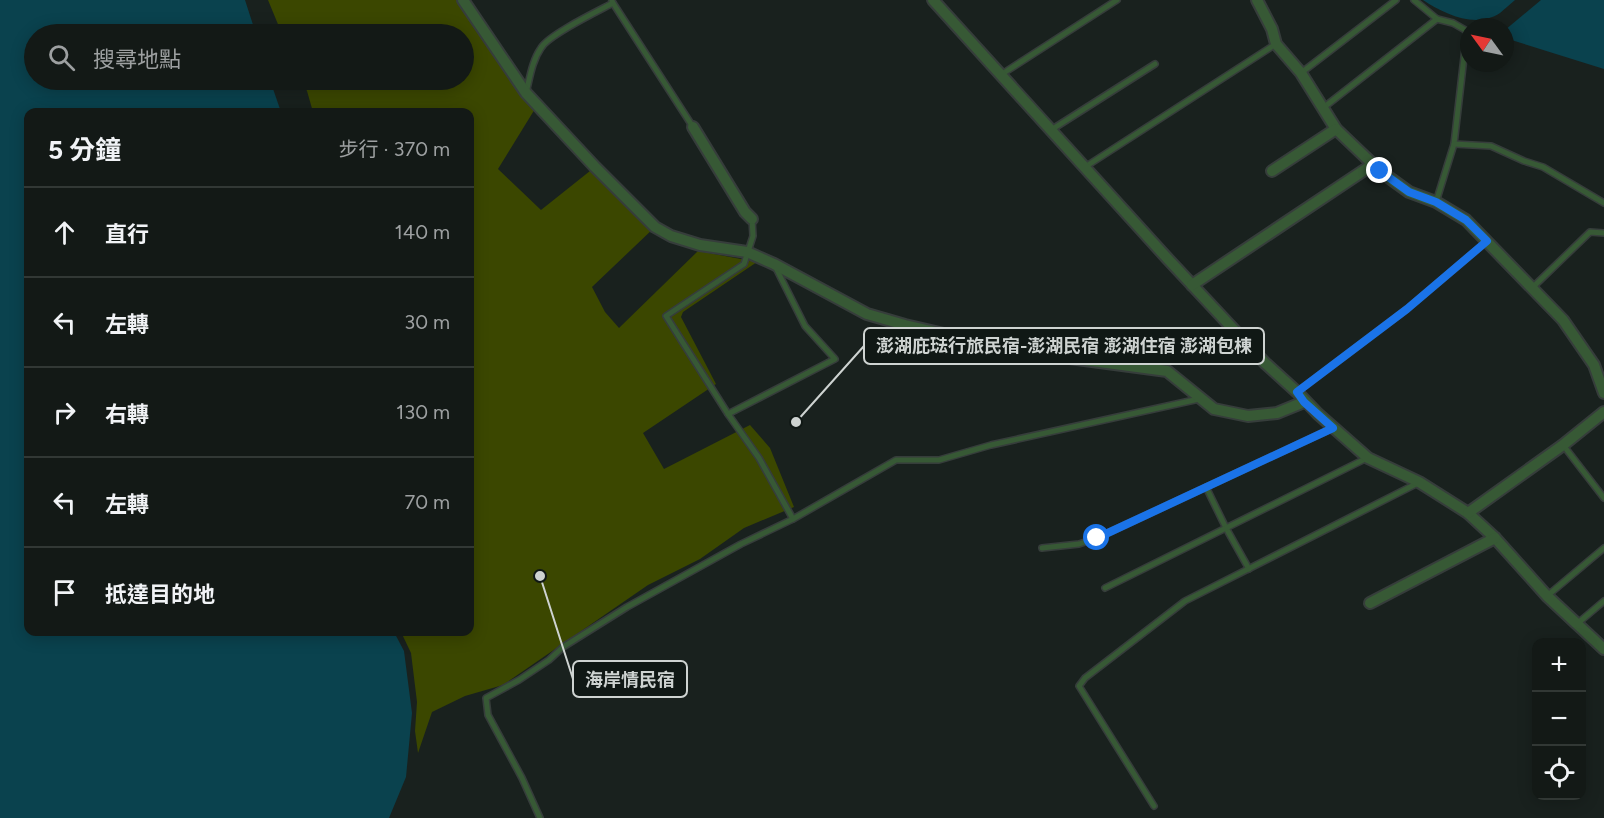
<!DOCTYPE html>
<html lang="zh-TW">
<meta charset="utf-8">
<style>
:root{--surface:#131916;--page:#202623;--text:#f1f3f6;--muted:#9da0a1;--line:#323835}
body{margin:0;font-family:Figtree,"Noto Sans TC",sans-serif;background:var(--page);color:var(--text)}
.controls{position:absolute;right:18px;bottom:18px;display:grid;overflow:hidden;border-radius:12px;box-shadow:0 3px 15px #0003}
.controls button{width:54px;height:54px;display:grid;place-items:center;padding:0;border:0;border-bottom:2px solid var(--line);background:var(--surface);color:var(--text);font:30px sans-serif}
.compass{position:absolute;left:1460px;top:18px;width:54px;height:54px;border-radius:50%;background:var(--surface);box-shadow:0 3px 15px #0003;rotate:303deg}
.stop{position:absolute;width:18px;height:18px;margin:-14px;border:4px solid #1a73e8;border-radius:50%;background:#fff}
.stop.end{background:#1a73e8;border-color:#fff;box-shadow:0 2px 6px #0008}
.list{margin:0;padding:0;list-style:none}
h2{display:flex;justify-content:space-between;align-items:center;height:78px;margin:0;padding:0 24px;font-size:26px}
h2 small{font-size:20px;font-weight:400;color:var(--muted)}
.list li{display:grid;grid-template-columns:39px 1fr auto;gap:18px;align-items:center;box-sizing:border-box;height:90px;padding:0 24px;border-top:2px solid var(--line)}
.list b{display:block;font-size:22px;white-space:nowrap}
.list em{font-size:20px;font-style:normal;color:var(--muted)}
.icon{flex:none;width:33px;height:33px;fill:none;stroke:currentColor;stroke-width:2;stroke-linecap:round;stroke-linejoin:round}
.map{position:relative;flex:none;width:1604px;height:818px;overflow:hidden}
.search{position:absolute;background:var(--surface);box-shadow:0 3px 15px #0003;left:24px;top:24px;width:450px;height:66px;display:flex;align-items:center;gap:15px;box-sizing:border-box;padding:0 21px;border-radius:33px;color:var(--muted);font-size:22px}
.panel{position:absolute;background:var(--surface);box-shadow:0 3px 15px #0003;left:24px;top:108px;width:450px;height:528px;border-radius:12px}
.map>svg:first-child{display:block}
.green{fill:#3b4700}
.water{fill:#0a424e}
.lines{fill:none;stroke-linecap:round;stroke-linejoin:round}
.lane-casing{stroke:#363d3b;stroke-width:8}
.street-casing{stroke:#363d3b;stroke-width:14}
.lane{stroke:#375935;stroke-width:5}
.street{stroke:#375935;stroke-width:10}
.route{stroke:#1a73e8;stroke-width:8}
.leader{fill:none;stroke:#ced3d1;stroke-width:2}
.callout-dot{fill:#ced3d1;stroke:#101815;stroke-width:2}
.callout{fill:#101815;stroke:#ced3d1;stroke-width:2}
.callout-label{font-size:18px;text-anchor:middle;font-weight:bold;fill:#ced3d1}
</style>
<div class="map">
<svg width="1604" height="818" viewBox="0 0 1604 818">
<rect width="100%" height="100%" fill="#19211e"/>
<path class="green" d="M268 0H466L538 104 498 169 541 210 595 167 655 227 592 287 605 312 619 328 698 251 757 262 683 312 681 317 716 384 643 433 664 469 750 425 770 448 794 507 744 528 700 559 648 585 503 685 465 696 432 712 418 753 415 731 417 702 411 653 401 632H470V112H313L307 91 301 80H464V34H282Z"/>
<g class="water">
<path d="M0 0H245L256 34H34V80H270L281 112H28V632H394L404 651 412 713 406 777 389 818H0Z"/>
<path d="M1423 0H1515C1510 4 1505 9 1500 13 1476 29 1444 14 1423 0Z"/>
<path d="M1541 0H1604V69L1505 38V30Z"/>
</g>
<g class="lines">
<g class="lane-casing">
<g id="lane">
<path d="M1414 0 1437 19 1453 23 1467 31 1454 144 1436 202"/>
<path d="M613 3 693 127"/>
<path d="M1301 73 1396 0"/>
<path d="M1002 74 1117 0"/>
<path d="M526 93C530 77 532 61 541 48 548 35 598 11 613 3L612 1"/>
<path d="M1323 108 1437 19"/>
<path d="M1051 130 1155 64"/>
<path d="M1454 144 1491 146 1524 161 1543 167 1604 203"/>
<path d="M1085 167 1276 44"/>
<path d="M752 219 753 236 744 264 666 316 728 414 759 458 793 519"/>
<path d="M1532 288 1590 232 1604 233"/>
<path d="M1297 392 1407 309 1486 242"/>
<path d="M728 414 835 359 805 326 776 268"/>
<path d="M1563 445 1604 498"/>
<path d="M1206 487 1226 528 1249 569"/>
<path d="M1042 548 1079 544 1097 538 1333 428"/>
<path d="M1105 588 1367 458"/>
<path d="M1547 596 1604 548"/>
<path d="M1578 623 1604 601"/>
<path d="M1154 806 1079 686 1085 678 1185 601 1418 483"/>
<path d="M540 818 522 778 488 715 486 698 519 680 549 660 563 647 627 607 741 544 793 519 896 460H939L991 445 1199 399"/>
</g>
</g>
<g class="street-casing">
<g id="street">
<path d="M463 0 526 93 595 167 655 227 671 236 700 245 747 252 774 264 867 314 905 325 1017 351 1167 371 1214 409 1248 416 1277 413 1304 402"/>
<path d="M933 0 1166 257 1265 363 1297 392 1318 414 1368 458 1419 482 1468 513 1495 538 1547 596 1604 649"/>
<path d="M1257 0 1272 29 1276 44 1301 73 1336 129 1380 171 1409 192 1436 202 1466 220 1563 320 1594 365 1604 393"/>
<path d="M693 127 745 212 752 219"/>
<path d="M1272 171 1336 129"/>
<path d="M1192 285 1372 165"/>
<path d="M1468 513 1563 445 1604 412"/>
<path d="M1370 603 1495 538"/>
</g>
</g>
<use href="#lane" class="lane"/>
<use href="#street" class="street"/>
</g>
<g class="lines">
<path class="route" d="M1097 538 1333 428 1304 402 1297 392 1407 309 1487 241 1466 220 1436 202 1409 192 1380 171"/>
</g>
<path class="leader" d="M796 422L864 346M540 576L573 679"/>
<g class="callout-dot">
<circle cx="796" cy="422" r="6"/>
<circle cx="540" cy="576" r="6"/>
</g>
<g class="callout">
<rect x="864" y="328" width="400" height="36" rx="6"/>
<rect x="573" y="661" width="114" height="36" rx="6"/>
</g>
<g class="callout-label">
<text x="1064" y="352">澎湖庇琺行旅民宿-澎湖民宿 澎湖住宿 澎湖包棟</text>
<text x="630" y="686">海岸情民宿</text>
</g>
</svg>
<div class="controls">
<button>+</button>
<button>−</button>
<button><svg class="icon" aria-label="locate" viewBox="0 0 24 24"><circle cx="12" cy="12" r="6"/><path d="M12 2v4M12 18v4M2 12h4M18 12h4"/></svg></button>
</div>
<svg class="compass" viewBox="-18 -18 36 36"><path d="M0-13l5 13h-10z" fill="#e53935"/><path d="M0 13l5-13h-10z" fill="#9da0a1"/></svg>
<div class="stop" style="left:1097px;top:538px"></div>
<div class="stop end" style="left:1380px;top:171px"></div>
<div class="search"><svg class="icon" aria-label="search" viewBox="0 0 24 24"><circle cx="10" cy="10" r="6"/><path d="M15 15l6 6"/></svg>搜尋地點</div>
<section class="panel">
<h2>5 分鐘<small>步行 · 370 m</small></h2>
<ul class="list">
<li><svg class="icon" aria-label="ahead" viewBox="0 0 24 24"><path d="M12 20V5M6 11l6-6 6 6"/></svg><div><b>直行</b></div><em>140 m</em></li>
<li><svg class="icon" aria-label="left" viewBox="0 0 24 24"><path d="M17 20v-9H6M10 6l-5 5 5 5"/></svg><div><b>左轉</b></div><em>30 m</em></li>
<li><svg class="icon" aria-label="right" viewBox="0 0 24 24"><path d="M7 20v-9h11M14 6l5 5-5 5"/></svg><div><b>右轉</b></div><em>130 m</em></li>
<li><svg class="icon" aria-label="left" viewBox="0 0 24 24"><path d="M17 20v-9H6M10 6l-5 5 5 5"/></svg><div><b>左轉</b></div><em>70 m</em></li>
<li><svg class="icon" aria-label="arrive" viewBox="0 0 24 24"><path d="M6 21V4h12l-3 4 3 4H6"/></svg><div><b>抵達目的地</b></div></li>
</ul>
</section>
</div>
